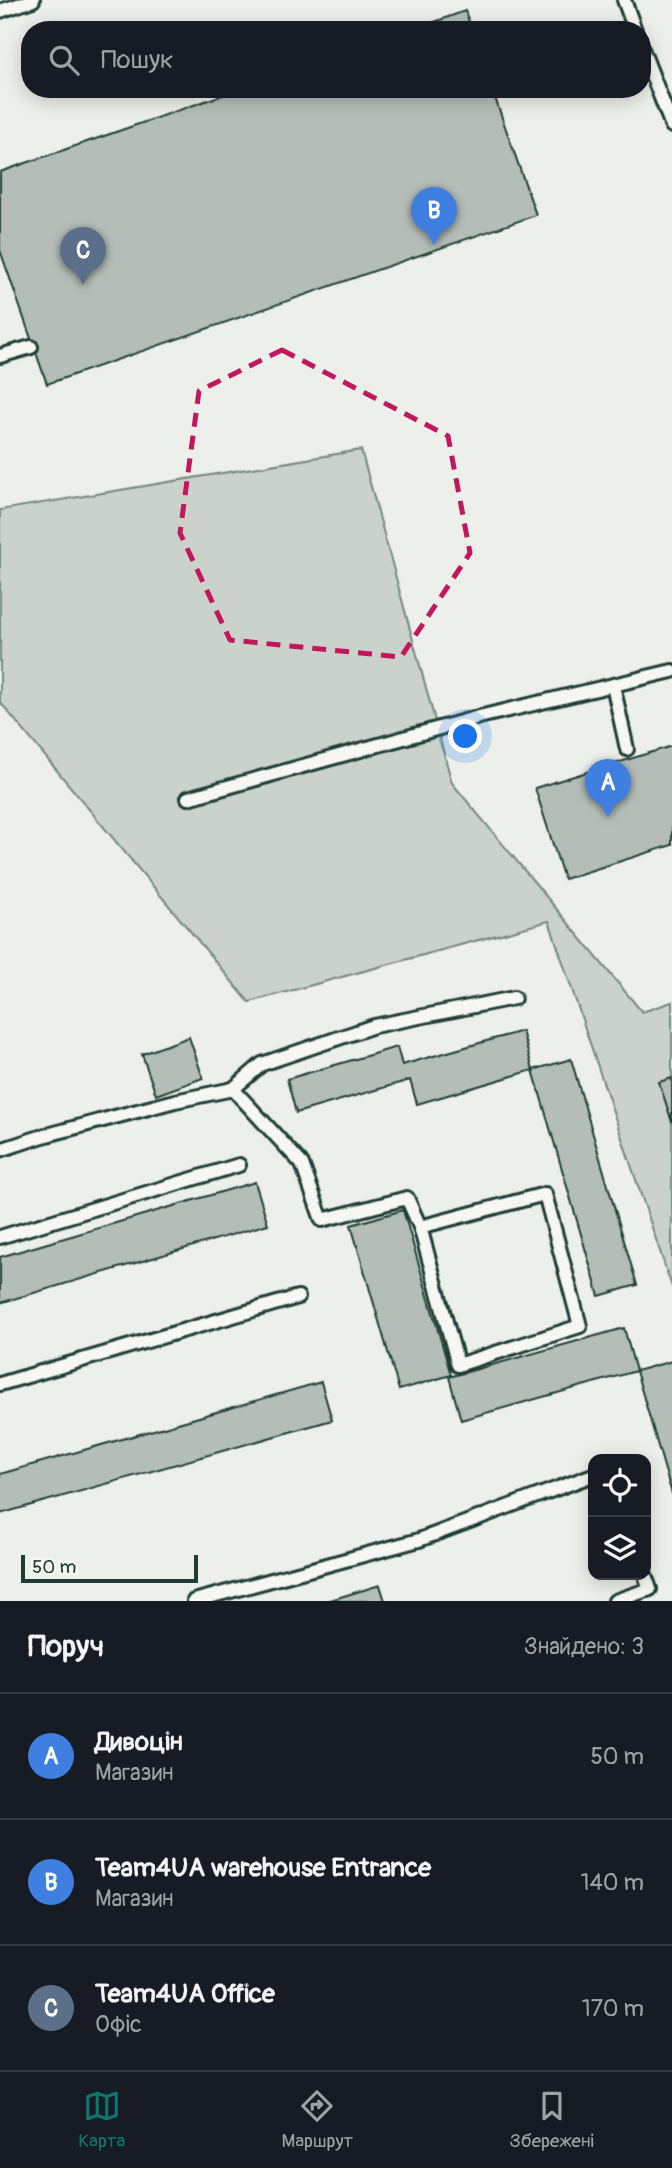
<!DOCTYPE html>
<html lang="uk">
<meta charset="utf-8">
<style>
:root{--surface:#171b24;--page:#20242c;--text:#f1f3f6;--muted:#9ea1a6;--line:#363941;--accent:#0f766e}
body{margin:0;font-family:Pangolin,sans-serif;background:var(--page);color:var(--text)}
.controls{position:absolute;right:21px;bottom:21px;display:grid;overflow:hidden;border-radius:14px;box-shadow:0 4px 18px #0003}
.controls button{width:63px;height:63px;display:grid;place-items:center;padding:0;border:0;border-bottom:2px solid var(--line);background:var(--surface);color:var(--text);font:35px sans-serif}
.scale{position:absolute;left:21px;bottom:18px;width:177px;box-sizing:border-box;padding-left:7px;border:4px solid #1f3d34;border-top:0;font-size:19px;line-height:24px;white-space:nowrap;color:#1f3d34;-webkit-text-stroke:5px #f6f6f2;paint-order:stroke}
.you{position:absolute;left:466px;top:737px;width:24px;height:24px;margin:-18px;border:5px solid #fff;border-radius:50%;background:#1a73e8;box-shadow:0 0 0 10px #1a73e833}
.badge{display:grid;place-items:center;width:46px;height:46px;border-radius:50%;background:var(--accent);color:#fff;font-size:23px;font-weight:700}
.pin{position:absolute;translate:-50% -58px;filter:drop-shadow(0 2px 4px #0008)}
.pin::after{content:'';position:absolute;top:37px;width:24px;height:21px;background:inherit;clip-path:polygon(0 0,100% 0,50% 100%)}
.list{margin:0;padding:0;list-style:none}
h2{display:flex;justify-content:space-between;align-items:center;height:91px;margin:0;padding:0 28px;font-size:30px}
h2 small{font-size:23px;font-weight:400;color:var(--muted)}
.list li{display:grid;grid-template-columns:46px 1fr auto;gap:21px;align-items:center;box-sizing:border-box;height:126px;padding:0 28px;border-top:2px solid var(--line)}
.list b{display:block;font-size:26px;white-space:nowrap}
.list p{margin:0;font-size:23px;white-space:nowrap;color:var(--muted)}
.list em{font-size:23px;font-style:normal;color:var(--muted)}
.icon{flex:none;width:38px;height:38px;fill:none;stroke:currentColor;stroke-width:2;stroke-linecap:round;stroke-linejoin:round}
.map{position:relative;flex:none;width:672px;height:1601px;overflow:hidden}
.search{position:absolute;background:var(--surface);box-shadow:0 4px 18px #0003;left:21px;right:21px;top:21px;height:77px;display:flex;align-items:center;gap:18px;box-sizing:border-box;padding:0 24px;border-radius:28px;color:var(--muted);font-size:26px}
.sheet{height:469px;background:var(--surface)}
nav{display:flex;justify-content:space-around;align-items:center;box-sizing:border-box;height:98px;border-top:2px solid var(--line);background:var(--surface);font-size:19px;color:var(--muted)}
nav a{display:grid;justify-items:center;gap:4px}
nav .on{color:var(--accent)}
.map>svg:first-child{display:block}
.green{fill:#cbd2cc;stroke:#758880;stroke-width:2}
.building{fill:#b4bdb8;stroke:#1f3d34;stroke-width:2}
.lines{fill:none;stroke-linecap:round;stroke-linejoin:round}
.lane-casing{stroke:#1f3d34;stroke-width:18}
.lane{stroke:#f6f6f2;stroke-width:12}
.marked{fill:none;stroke:#c2185b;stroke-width:5;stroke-dasharray:14 9;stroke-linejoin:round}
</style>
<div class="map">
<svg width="672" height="1601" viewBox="0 0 672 1601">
<rect width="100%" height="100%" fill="#edefea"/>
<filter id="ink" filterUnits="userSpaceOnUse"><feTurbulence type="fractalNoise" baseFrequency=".0143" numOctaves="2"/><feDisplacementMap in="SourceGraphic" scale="14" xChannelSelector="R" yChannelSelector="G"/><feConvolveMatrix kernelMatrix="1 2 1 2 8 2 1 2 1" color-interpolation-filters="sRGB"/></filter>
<g filter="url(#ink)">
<path class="green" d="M361 450 452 783 642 1012 672 1002V1287L549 921 249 1002 0 702V510Z"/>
<g class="building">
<path d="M465 11 472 30H412Z"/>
<path d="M240 89H492L536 215 47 384 0 250V172Z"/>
<path d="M672 746V845L564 879 535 788Z"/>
<path d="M522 1031 533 1070 571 1059 637 1285 599 1296 533 1070 417 1104 410 1080 296 1113 287 1079 397 1047 402 1065Z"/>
<path d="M189 1037 203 1078 156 1095 142 1054Z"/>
<path d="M672 1078V1122L659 1082Z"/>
<path d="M255 1182 268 1224 0 1303V1257Z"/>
<path d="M403 1210 451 1375 399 1390 351 1225Z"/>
<path d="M624 1328 636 1371 461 1420 449 1377Z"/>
<path d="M672 1361V1494L636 1371Z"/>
<path d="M321 1382 332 1420 0 1514V1474Z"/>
<path d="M380 1585 385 1601H327Z"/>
</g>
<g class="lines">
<g class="lane-casing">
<g id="lane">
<path d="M624 0 635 30"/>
<path d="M0 11 33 0"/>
<path d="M642 49 672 126"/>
<path d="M0 356 31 347"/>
<path d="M613 685 627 749"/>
<path d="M188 798 479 717 672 671"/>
<path d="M233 1089 302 1164 322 1220 407 1198 420 1227 458 1365 580 1326 545 1194 420 1227"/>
<path d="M0 1150 43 1136 175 1101 233 1089 262 1064 374 1026 514 998"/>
<path d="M0 1237 239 1165"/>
<path d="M0 1384 298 1297"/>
<path d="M194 1601 419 1540 593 1475"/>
<path d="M615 1601 650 1589 645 1575"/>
</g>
</g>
<use href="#lane" class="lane"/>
</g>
</g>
<path class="marked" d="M282 350 448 436 470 553 401 657 230 640 180 533 199 391Z"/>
</svg>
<div class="controls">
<button><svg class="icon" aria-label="locate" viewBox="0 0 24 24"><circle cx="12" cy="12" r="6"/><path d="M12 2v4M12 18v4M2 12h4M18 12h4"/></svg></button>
<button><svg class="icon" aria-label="layers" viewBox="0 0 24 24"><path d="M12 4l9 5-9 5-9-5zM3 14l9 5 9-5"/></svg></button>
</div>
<div class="scale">50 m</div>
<div class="you"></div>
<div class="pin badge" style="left:608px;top:817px;background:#3f7fe0">A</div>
<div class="pin badge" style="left:434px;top:245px;background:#3f7fe0">B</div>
<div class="pin badge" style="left:83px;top:285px;background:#5c6f8a">C</div>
<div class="search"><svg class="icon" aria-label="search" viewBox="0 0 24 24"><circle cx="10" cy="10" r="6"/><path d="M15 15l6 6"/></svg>Пошук</div>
</div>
<section class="sheet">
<h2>Поруч<small>Знайдено: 3</small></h2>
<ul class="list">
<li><span class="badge" style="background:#3f7fe0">A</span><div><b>Дивоцін</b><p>Магазин</p></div><em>50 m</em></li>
<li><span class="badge" style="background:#3f7fe0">B</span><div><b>Team4UA warehouse Entrance</b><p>Магазин</p></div><em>140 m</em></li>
<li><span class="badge" style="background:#5c6f8a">C</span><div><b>Team4UA Office</b><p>Офіс</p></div><em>170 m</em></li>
</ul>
</section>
<nav>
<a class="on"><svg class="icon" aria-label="map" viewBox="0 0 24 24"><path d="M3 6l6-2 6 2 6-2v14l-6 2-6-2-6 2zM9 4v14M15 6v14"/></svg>Карта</a>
<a><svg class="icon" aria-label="directions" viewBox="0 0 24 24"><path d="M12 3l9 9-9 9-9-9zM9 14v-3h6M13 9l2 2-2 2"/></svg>Маршрут</a>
<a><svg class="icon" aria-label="saved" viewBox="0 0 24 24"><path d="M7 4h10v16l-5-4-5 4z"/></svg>Збережені</a>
</nav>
